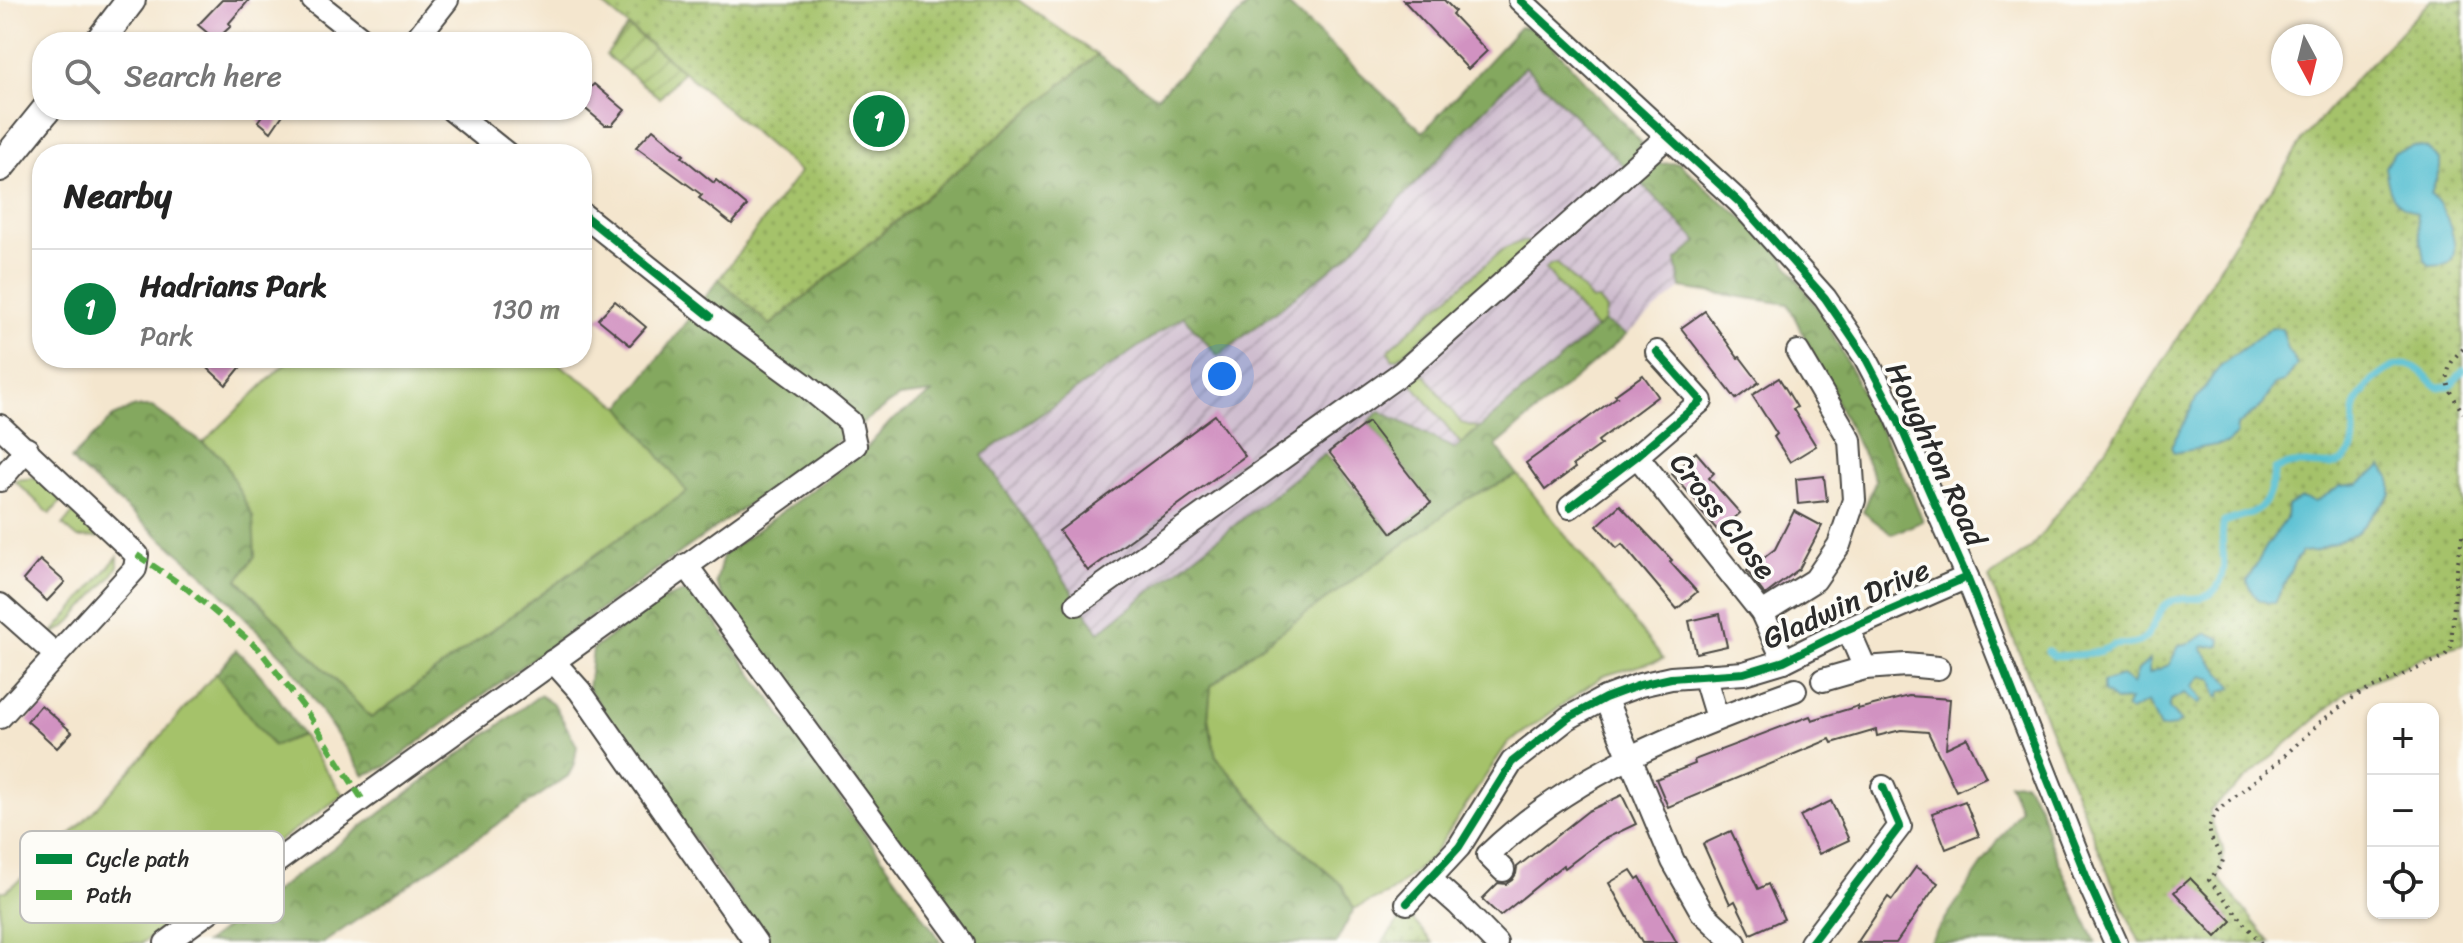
<!DOCTYPE html>
<meta charset="utf-8">
<style>
:root{--surface:#fff;--page:#f2f2f2;--text:#222;--muted:#767676;--line:#e0e0e0;--accent:#0b8043}
body{margin:0;font-family:Sriracha,sans-serif;background:var(--page);color:var(--text)}
.controls{position:absolute;right:24px;bottom:24px;display:grid;overflow:hidden;border-radius:16px;box-shadow:0 2px 6px #0004}
.controls button{width:72px;height:72px;display:grid;place-items:center;padding:0;border:0;border-bottom:2px solid var(--line);background:var(--surface);color:var(--text);font:40px sans-serif}
.compass{position:absolute;left:2271px;top:24px;width:72px;height:72px;border-radius:50%;background:var(--surface);box-shadow:0 2px 6px #0004;rotate:173deg}
.you{position:absolute;left:1222px;top:376px;width:28px;height:28px;margin:-20px;border:6px solid #fff;border-radius:50%;background:#1a73e8;box-shadow:0 0 0 12px #1a73e833}
.badge{display:grid;place-items:center;width:52px;height:52px;border-radius:50%;background:var(--accent);color:#fff;font-size:26px;font-weight:700}
.pin{position:absolute;translate:-50% -50%;border:4px solid #fff;box-shadow:0 2px 8px #0006}
.list{margin:0;padding:0;list-style:none}
h2{display:flex;justify-content:space-between;align-items:center;height:104px;margin:0;padding:0 32px;font-size:34px}
h2 small{font-size:26px;font-weight:400;color:var(--muted)}
.list li{display:grid;grid-template-columns:52px 1fr auto;gap:24px;align-items:center;box-sizing:border-box;height:120px;padding:0 32px;border-top:2px solid var(--line)}
.list b{display:block;font-size:30px;white-space:nowrap}
.list p{margin:0;font-size:26px;white-space:nowrap;color:var(--muted)}
.list em{font-size:26px;font-style:normal;color:var(--muted)}
.icon{flex:none;width:44px;height:44px;fill:none;stroke:currentColor;stroke-width:2;stroke-linecap:round;stroke-linejoin:round}
.map{position:relative;flex:none;width:2463px;height:943px;overflow:hidden}
.search{position:absolute;background:var(--surface);box-shadow:0 2px 6px #0004;left:32px;top:32px;width:560px;height:88px;display:flex;align-items:center;gap:20px;box-sizing:border-box;padding:0 28px;border-radius:32px;color:var(--muted);font-size:30px}
.panel{position:absolute;background:var(--surface);box-shadow:0 2px 6px #0004;left:32px;top:144px;width:560px;height:224px;border-radius:32px}
.map>svg:first-child{display:block}
.industrial{fill:url(#industrial-furrows)}
.grass{fill:#a5c26a;stroke:#68764a;stroke-width:2}
.forest{fill:url(#forest-crowns);stroke:#586a44;stroke-width:2}
.park{fill:url(#park-dots);stroke:#68764a;stroke-width:2}
.garden{fill:url(#garden-furrows);stroke:#68764a;stroke-width:2}
.water{fill:#56bfd2;stroke:#40757e;stroke-width:2}
.lines{fill:none;stroke-linecap:round;stroke-linejoin:round}
.stream{stroke:#56bfd2;stroke-width:7}
.building{fill:#d192c1}
.minor-casing{stroke:#494743;stroke-width:26}
.major-casing{stroke:#494743;stroke-width:32}
.path{stroke:#494743;stroke-width:4;stroke-dasharray:2 6;stroke-linecap:butt}
.minor{stroke:#fff;stroke-width:22}
.major{stroke:#fff;stroke-width:28}
.quiet{stroke:#54ab44;stroke-width:6;stroke-dasharray:12 6;stroke-linecap:butt}
.cycleway-casing{stroke:#fdfcf7;stroke-width:13}
.cycleway{stroke:#00873e;stroke-width:8}
.labels{text-anchor:middle;stroke-width:7;stroke-linejoin:round;paint-order:stroke}
.street-label{font-size:30px;fill:#2b2b2b;stroke:#fdfcf7}
.key{fill:#fdfcf7;stroke:#bebdba;stroke-width:2}
.key-label{font-size:22px;fill:#2b2b2b}
</style>
<div class="map">
<svg width="2463" height="943" viewBox="0 0 2463 943">
<defs>
<pattern id="industrial-furrows" width="10" height="10" patternUnits="userSpaceOnUse" patternTransform="scale(2)"><rect width="10" height="10" fill="#cfbdcf"/><path d="M-1 1l2-2M0 10L10 0M9 11l2-2" fill="none" stroke="#a89aa8"/></pattern>
<pattern id="forest-crowns" width="20" height="18" patternUnits="userSpaceOnUse" patternTransform="scale(2)"><rect width="20" height="18" fill="#84a85e"/><path d="M2 6a3 3 0 1 1 6 0M12 15a3 3 0 1 1 6 0" fill="none" stroke="#6c894e"/></pattern>
<pattern id="park-dots" width="8" height="8" patternUnits="userSpaceOnUse" patternTransform="scale(2)"><rect width="8" height="8" fill="#a5c26a"/><path d="M2 2h.1M6 6h.1" fill="none" stroke="#879e57" stroke-width="1.8" stroke-linecap="round"/></pattern>
<pattern id="garden-furrows" width="10" height="10" patternUnits="userSpaceOnUse" patternTransform="scale(2)"><rect width="10" height="10" fill="#a5c26a"/><path d="M-1 1l2-2M0 10L10 0M9 11l2-2" fill="none" stroke="#879e57"/></pattern>
</defs>
<rect width="100%" height="100%" fill="#fdfcf7"/>
<filter id="ink" filterUnits="userSpaceOnUse"><feTurbulence type="fractalNoise" baseFrequency=".0125" numOctaves="2"/><feDisplacementMap in="SourceGraphic" scale="16" xChannelSelector="R" yChannelSelector="G"/><feConvolveMatrix kernelMatrix="1 2 1 2 8 2 1 2 1" color-interpolation-filters="sRGB"/></filter>
<filter id="wash" filterUnits="userSpaceOnUse"><feTurbulence type="fractalNoise" baseFrequency=".006" numOctaves="4" result="noise"/><feDisplacementMap in="SourceGraphic" scale="32" xChannelSelector="R" yChannelSelector="G"/><feGaussianBlur stdDeviation="1.8" result="paint"/><feColorMatrix in="noise" values="0 0 0 0 0 0 0 0 0 0 0 0 0 0 0 0 0 1.4 0 .05"/><feComposite in="paint" operator="in"/></filter>
<g filter="url(#wash)">
<rect width="100%" height="100%" fill="#f4e6ce"/>
<path class="industrial" d="M1526 66 1698 242 1676 261 1681 288 1626 335 1604 322 1455 449 1380 411 1099 632 982 455 1184 315 1219 356 1346 257Z"/>
<g class="grass">
<path d="M1522 241 1536 244 1398 358 1392 359 1389 351 1392 346 1503 249Z"/>
<path d="M1557 263 1592 300H1598L1606 310 1604 322 1596 329 1545 269 1551 264Z"/>
<path d="M291 358H550L621 407 688 492 633 528 371 718 238 580 222 457 203 443Z"/>
<path d="M1419 374 1426 376 1461 423 1479 428 1461 444 1412 383Z"/>
<path d="M1518 475 1663 659 1603 676 1507 744 1431 858 1390 893 1354 909 1342 885 1278 829 1216 757 1208 718 1211 686 1251 653 1466 499Z"/>
<path d="M35 478 40 480 63 499 50 514 14 480Z"/>
<path d="M75 510 106 537 78 538 63 525Z"/>
<path d="M118 556V566L111 577 66 627 51 635Z"/>
<path d="M216 673 272 745 302 735 343 795 248 863 142 943H0V891H6C86 829 148 749 216 673Z"/>
</g>
<g class="forest">
<path d="M1253 0H1283L1423 132 1520 27 1537 29 1642 143 1626 168 1525 66 1346 257 1218 356 1183 316 982 455 1099 632 1325 454 1392 533 1430 503 1368 422 1380 411 1455 449 1604 322 1626 335 1496 446 1518 475 1466 499 1251 653 1211 686 1208 718 1216 757 1278 829 1342 885 1354 909 1336 943H973L726 603 716 583 723 555 862 453 891 421 933 393 899 397 573 629 385 767 364 775 288 662 205 576 77 466 71 459 113 417 133 407H152L222 457 253 517 255 556 238 580 371 718 633 528 687 492 621 407 719 279 771 325 1097 55 1157 97Z"/>
<path d="M1679 163 1714 195 1770 240 1826 320 1907 483 1923 521 1892 534 1863 512 1876 480 1788 304 1681 288 1676 261 1698 242 1638 180 1655 164Z"/>
<path d="M683 592 696 594 942 943H767L588 688 593 649 659 601Z"/>
<path d="M236 650C264 674 282 703 302 735L273 746 216 674Z"/>
<path d="M540 695 554 704 577 746 574 765 568 776 323 943H205Z"/>
<path d="M2025 782 2040 807 2050 843 2096 943H1929L2020 809 2009 783Z"/>
</g>
<g class="park">
<path d="M597 0H1018L1097 55 770 325 719 279 800 172 683 71Z"/>
<path d="M2431 0H2463V644L2437 651 2348 691 2210 810C2211 841 2234 841 2218 877L2271 943H2140L2116 892 1989 578 2031 548 2118 432 2169 352 2250 215 2273 187 2303 139 2348 87Z"/>
<path d="M1406 912 1433 943H1382Z"/>
</g>
<path class="garden" d="M628 27 683 71 660 98 606 55Z"/>
<g class="water">
<path d="M2414 146 2426 148 2440 160V168L2431 194C2445 206 2463 250 2449 263 2444 266 2436 265 2430 266L2424 259 2416 213C2390 200 2390 196 2385 167L2394 152Z"/>
<path d="M2272 327 2282 329 2288 349 2297 365 2284 382 2274 385 2263 405 2237 426 2236 435 2227 443 2174 453 2171 447 2196 399 2221 365Z"/>
<path d="M2382 466 2391 479V494L2356 534 2315 551 2302 552 2294 563 2275 603C2257 603 2255 597 2247 581L2266 547 2286 519 2287 506 2301 498 2315 502 2341 486 2359 484Z"/>
<path d="M2207 633 2221 639 2220 645 2203 647V650L2233 688 2221 691 2220 696 2217 697 2213 679 2202 676 2192 686 2202 700 2199 704 2185 693 2171 700 2169 708 2181 722 2175 726 2160 728 2148 702 2130 711 2125 709 2130 700 2115 701 2103 692V682L2121 676 2133 684 2138 670 2149 660V673L2169 665 2179 645 2190 643Z"/>
</g>
<g class="lines">
<path class="stream" d="M2048 651 2054 656C2069 655 2090 656 2103 650 2107 649 2110 646 2114 645 2123 644 2135 646 2143 639 2156 630 2157 606 2172 601 2191 595 2209 605 2220 582 2229 563 2218 542 2224 522 2264 509 2266 512 2275 470 2281 467 2287 465 2293 464 2309 462 2334 471 2346 458 2361 442 2349 421 2356 404 2364 386 2393 357 2414 367 2422 371 2430 381 2438 387L2451 386 2463 370"/>
</g>
<g id="blocks">
<g class="building">
<path d="M222 0H249L229 23 231 26 216 40 198 25Z"/>
<path d="M1403 0H1444L1455 11 1452 14 1487 51 1468 69Z"/>
<path d="M594 84 625 110 612 125H605L582 106V96Z"/>
<path d="M266 110H286L271 132 258 121Z"/>
<path d="M653 129 684 155 682 157 714 183 716 180 747 206 732 224 699 198 702 195 636 147Z"/>
<path d="M615 301 646 327 630 345 598 319Z"/>
<path d="M1705 311 1738 358 1740 357 1759 382 1736 399 1681 328Z"/>
<path d="M197 358H248L226 385Z"/>
<path d="M1643 375 1658 396 1598 441 1601 445 1573 465 1575 468 1545 490 1526 463 1617 397 1615 395Z"/>
<path d="M1779 378 1797 407 1793 409 1816 446 1790 462 1774 437 1777 434 1752 395Z"/>
<path d="M1215 415 1245 456 1088 571 1059 531Z"/>
<path d="M1368 422 1431 503 1392 533 1329 452Z"/>
<path d="M1696 452 1714 473 1709 478 1740 513 1719 532 1697 507 1700 505 1672 474Z"/>
<path d="M1824 476 1827 501 1798 504 1796 479Z"/>
<path d="M1620 505 1672 560 1670 562 1697 592 1677 609 1622 544 1617 548 1597 526Z"/>
<path d="M1794 511 1822 526 1799 569 1765 595 1747 571 1775 549Z"/>
<path d="M40 560 65 582 47 601 23 580Z"/>
<path d="M1720 614 1727 646 1696 653 1689 621Z"/>
<path d="M1909 696 1950 699 1946 748 1967 738 1986 777 1956 791 1928 732 1901 730 1877 736 1876 730 1832 743 1830 739 1668 807 1656 779 1695 764 1694 760 1810 716 1812 720 1858 706V709Z"/>
<path d="M41 705 72 732 57 748 27 721Z"/>
<path d="M1622 795 1636 824 1602 840 1565 868 1563 865 1500 916 1482 899 1498 883 1506 884 1512 880 1516 874 1517 867 1588 811Z"/>
<path d="M1831 801 1849 840 1819 854 1800 816Z"/>
<path d="M1965 801 1979 836 1946 849 1932 813Z"/>
<path d="M1731 831 1758 889 1768 884 1784 919 1751 934 1735 901 1730 904 1703 844Z"/>
<path d="M1916 867 1938 883 1896 943H1857L1888 897 1892 900Z"/>
<path d="M1631 870 1637 879 1640 877 1677 943H1642L1609 883Z"/>
<path d="M2190 878 2232 921 2216 937 2174 892Z"/>
</g>
</g>
</g>
<g filter="url(#ink)">
<use href="#blocks" fill-opacity="0" stroke="#494743" stroke-width="2"/>
<g class="lines">
<g class="minor-casing">
<g id="minor">
<path d="M313 0 366 42"/>
<path d="M1520 0 1740 203 1825 298 1865 357 1897 418 1967 577 2088 881 2116 943"/>
<path d="M414 42 447 0"/>
<path d="M452 110 507 154"/>
<path d="M0 426 137 555 135 569 0 717"/>
<path d="M1637 456 1762 613 1784 661"/>
<path d="M0 480 27 449"/>
<path d="M1570 507 1637 456 1701 401 1657 352"/>
<path d="M686 565 963 943"/>
<path d="M1077 604 1403 372 1667 137"/>
<path d="M0 605 56 655"/>
<path d="M1762 613 1815 580 1839 545 1854 500 1850 440 1798 352"/>
<path d="M1848 629 1865 668"/>
<path d="M553 661 580 691 756 943"/>
<path d="M1704 675 1717 718"/>
<path d="M1823 680 1865 668 1906 665 1938 668"/>
<path d="M1605 698 1673 861 1702 912 1735 943"/>
<path d="M1503 870 1488 855C1572 773 1686 729 1795 690"/>
<path d="M1430 879 1458 904 1496 943"/>
<path d="M1407 903 1459 847 1512 762 1568 718 1605 698 1640 685 1671 678 1744 673 1784 661 1848 629 1967 577"/>
<path d="M166 943 362 799 855 445 850 422 805 385 710 316 582 214"/>
<path d="M1811 943 1900 826 1883 787"/>
</g>
</g>
<g class="major-casing">
<g id="major">
<path d="M99 42 131 0"/>
<path d="M0 167 46 110"/>
</g>
</g>
<g class="path">
<path d="M2463 349C2438 371 2448 389 2463 413"/>
<path d="M2261 943 2209 880 2221 866 2223 860 2211 838 2209 827 2217 811 2279 761 2319 723 2357 695 2444 657 2451 647 2456 575 2463 530"/>
</g>
<use href="#minor" class="minor"/>
<use href="#major" class="major"/>
<path class="quiet" d="M137 555 186 588 258 648 305 709 362 799"/>
<g class="cycleway-casing">
<g id="cycleway">
<path d="M1520 0 1740 203 1825 298 1865 357 1897 418 1967 577 2088 881 2116 943"/>
<path d="M582 214 710 316"/>
<path d="M1570 507 1637 456 1701 401 1657 352"/>
<path d="M1407 903 1459 847 1512 762 1568 718 1605 698 1640 685 1671 678 1744 673 1784 661 1848 629 1967 577"/>
<path d="M1811 943 1900 826 1883 787"/>
</g>
</g>
<use href="#cycleway" class="cycleway"/>
</g>
</g>
<g class="labels">
<g class="street-label">
<text transform="translate(1936 454) rotate(65)" y="10">Houghton Road</text>
<text transform="translate(1723 516) rotate(52)" y="10">Cross Close</text>
<text transform="translate(1846 604) rotate(-24)" y="10">Gladwin Drive</text>
</g>
</g>
<rect x="20" y="831" width="264" height="92" rx="12" class="key"/>
<rect x="36" y="854" width="36" height="10" fill="#00873e"/>
<rect x="36" y="890" width="36" height="10" fill="#54ab44"/>
<g class="key-label">
<text x="86" y="867">Cycle path</text>
<text x="86" y="903">Path</text>
</g>
</svg>
<div class="controls">
<button>+</button>
<button>−</button>
<button><svg class="icon" aria-label="locate" viewBox="0 0 24 24"><circle cx="12" cy="12" r="6"/><path d="M12 2v4M12 18v4M2 12h4M18 12h4"/></svg></button>
</div>
<svg class="compass" viewBox="-18 -18 36 36"><path d="M0-13l5 13h-10z" fill="#e53935"/><path d="M0 13l5-13h-10z" fill="#767676"/></svg>
<div class="you"></div>
<div class="pin badge" style="left:879px;top:121px">1</div>
<div class="search"><svg class="icon" aria-label="search" viewBox="0 0 24 24"><circle cx="10" cy="10" r="6"/><path d="M15 15l6 6"/></svg>Search here</div>
<section class="panel">
<h2>Nearby<small></small></h2>
<ul class="list">
<li><span class="badge">1</span><div><b>Hadrians Park</b><p>Park</p></div><em>130 m</em></li>
</ul>
</section>
</div>
